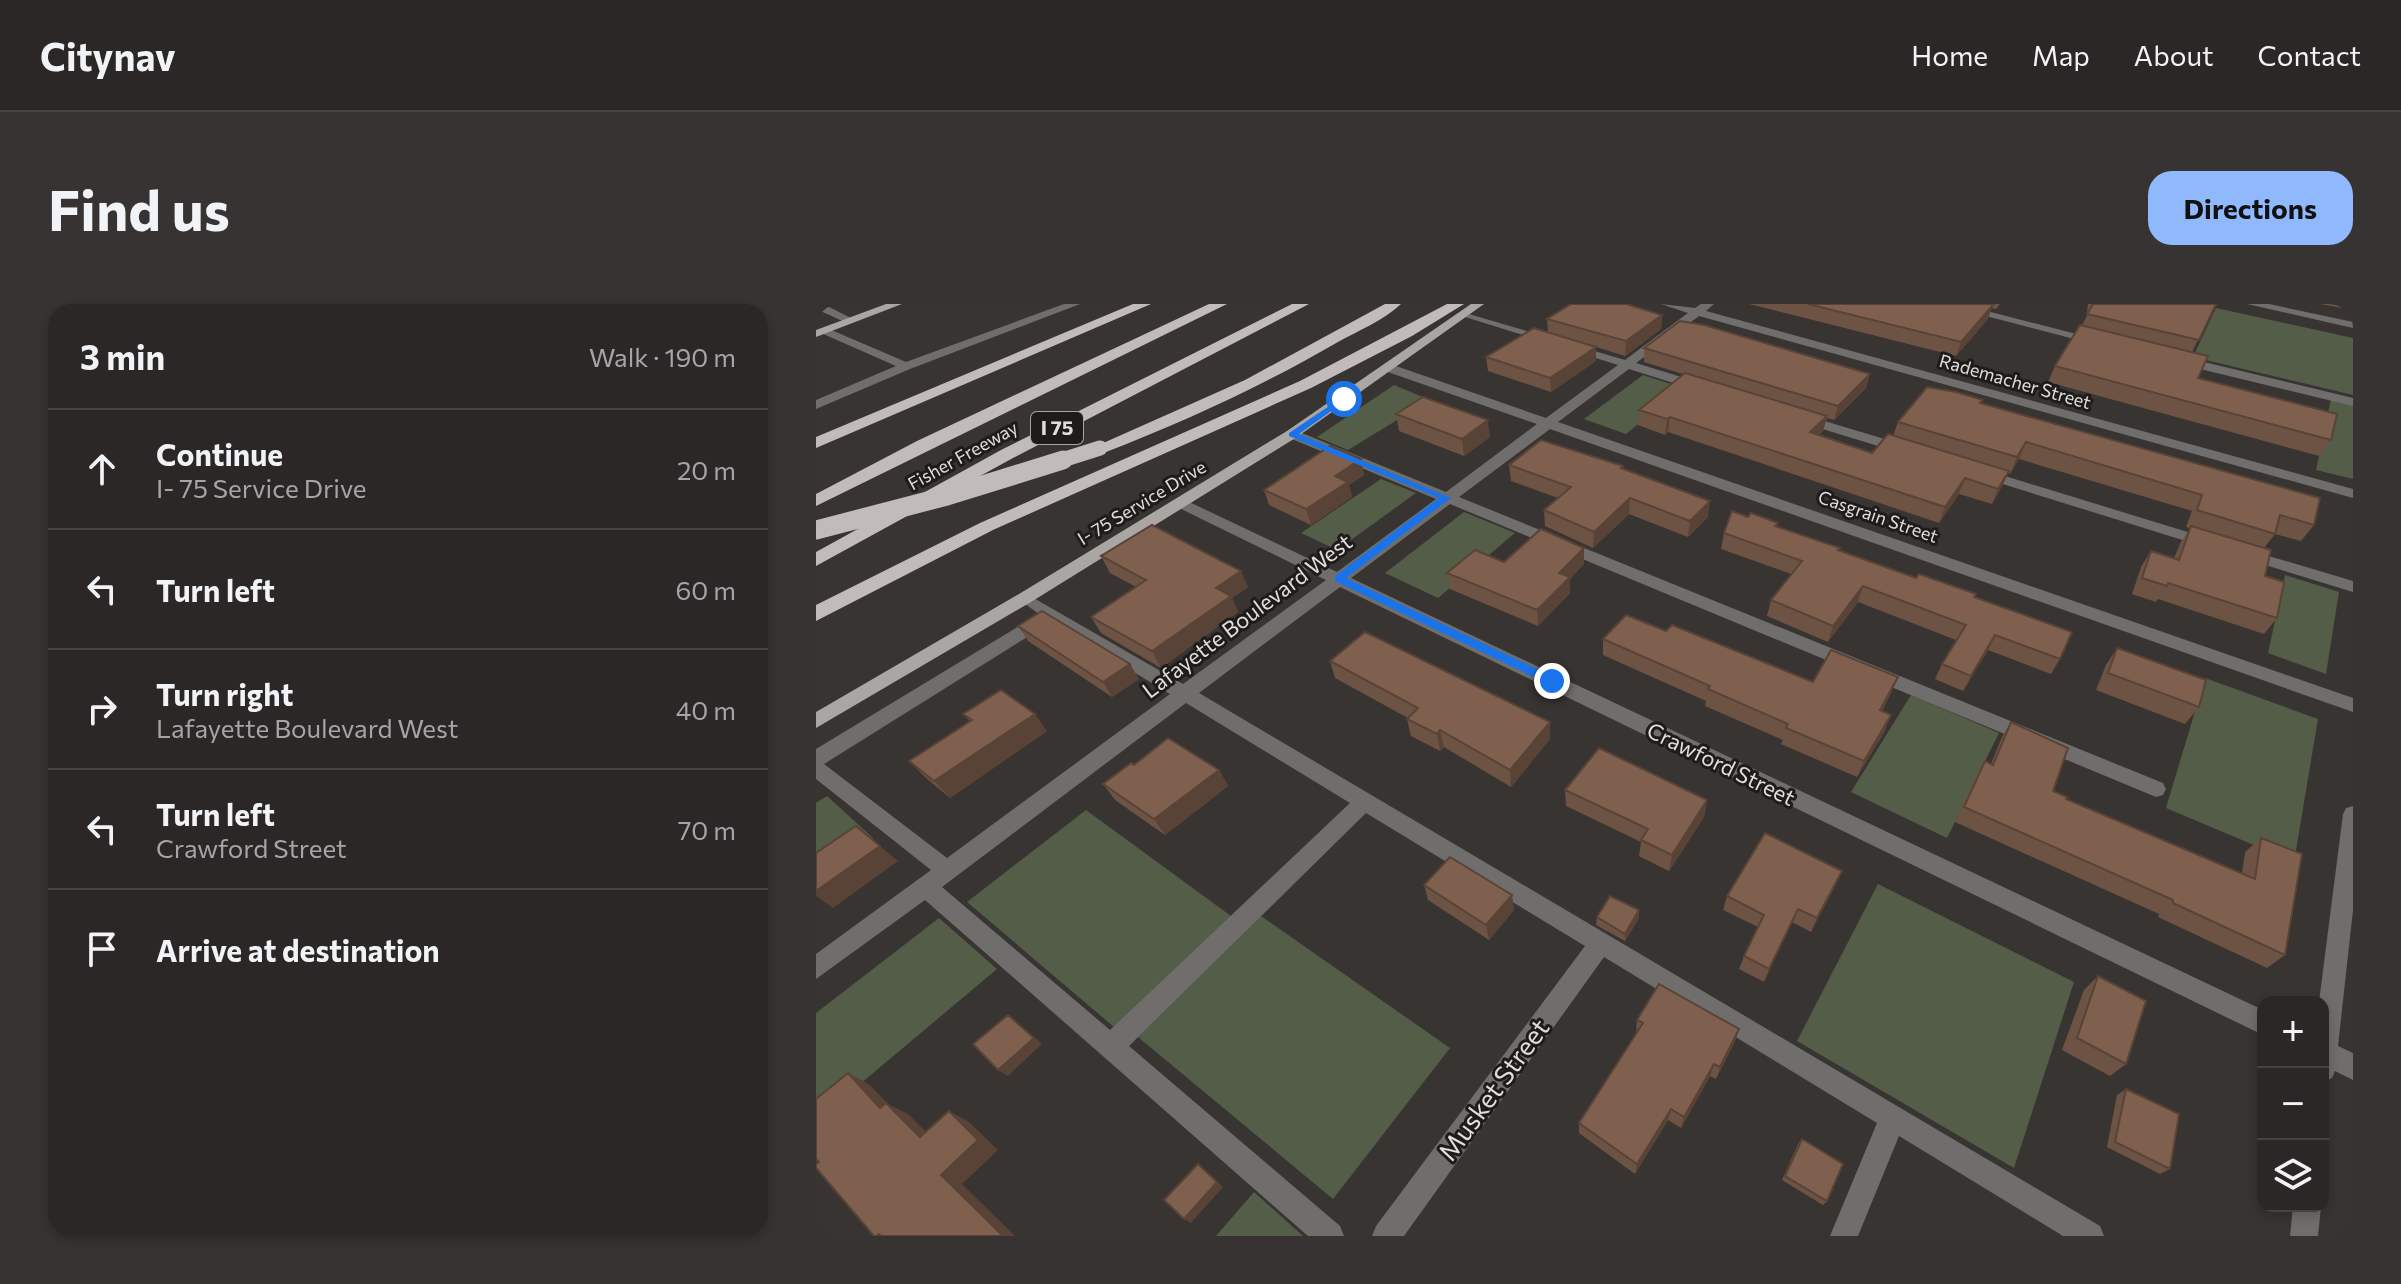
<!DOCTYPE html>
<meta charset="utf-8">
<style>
:root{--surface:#2a2726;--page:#363332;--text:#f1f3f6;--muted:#a5a5a7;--line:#464443;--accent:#90b8fd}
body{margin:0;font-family:Commissioner,sans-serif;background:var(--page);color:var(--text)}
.controls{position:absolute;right:24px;bottom:24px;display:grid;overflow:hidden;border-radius:16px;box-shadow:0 4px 12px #0003}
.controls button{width:72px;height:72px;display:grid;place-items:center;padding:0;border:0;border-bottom:2px solid var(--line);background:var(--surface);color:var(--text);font:40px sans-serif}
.stop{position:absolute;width:24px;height:24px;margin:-18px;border:6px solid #1a73e8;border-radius:50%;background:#fff}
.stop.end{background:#1a73e8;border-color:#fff;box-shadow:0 2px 8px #0008}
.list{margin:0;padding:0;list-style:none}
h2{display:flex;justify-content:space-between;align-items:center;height:104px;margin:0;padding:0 32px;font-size:34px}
h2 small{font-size:26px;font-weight:400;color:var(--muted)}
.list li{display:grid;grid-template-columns:52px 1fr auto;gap:24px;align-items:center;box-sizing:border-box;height:120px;padding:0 32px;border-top:2px solid var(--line)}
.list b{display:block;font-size:30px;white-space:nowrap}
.list p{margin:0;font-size:26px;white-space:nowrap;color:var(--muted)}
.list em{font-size:26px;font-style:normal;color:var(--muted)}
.icon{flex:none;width:44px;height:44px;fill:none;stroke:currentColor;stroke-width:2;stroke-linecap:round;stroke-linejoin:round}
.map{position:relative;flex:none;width:1537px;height:932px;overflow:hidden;border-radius:24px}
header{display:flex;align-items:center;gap:48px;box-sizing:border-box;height:112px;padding:0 40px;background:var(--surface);border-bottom:2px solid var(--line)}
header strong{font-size:38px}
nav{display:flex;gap:44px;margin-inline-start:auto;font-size:28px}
.intro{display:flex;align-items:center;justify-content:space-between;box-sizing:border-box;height:192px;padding:0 48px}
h1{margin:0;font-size:56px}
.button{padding:20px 36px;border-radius:24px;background:var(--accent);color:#111;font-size:28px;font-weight:700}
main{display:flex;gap:48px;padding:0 48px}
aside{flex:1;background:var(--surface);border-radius:24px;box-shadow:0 4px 12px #0003}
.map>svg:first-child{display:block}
.green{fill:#535d48}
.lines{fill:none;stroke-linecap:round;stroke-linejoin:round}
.minor{fill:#706e6d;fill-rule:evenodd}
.major{fill:#aaa6a4;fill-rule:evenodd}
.highway{fill:#c1bcba;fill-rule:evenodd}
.highway-bridge-far1{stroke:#c1bcba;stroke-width:15}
.highway-bridge{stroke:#c1bcba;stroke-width:19}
.wall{fill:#6d5343}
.shaded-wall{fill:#594337}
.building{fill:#7f604e;stroke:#594337;stroke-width:2}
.route{fill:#1a73e8}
.labels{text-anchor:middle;stroke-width:6;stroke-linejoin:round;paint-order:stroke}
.far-street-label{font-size:18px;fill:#e0dddc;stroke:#1e1c1b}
.shield{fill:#1e1c1b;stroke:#a6a3a2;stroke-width:2}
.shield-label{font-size:20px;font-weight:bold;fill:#e0dddc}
.street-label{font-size:22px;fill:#e0dddc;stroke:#1e1c1b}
.near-street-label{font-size:26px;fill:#e0dddc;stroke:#1e1c1b}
</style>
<header>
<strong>Citynav</strong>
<nav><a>Home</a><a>Map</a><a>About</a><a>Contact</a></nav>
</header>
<div class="intro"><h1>Find us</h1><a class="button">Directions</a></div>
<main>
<aside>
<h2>3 min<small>Walk · 190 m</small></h2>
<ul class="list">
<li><svg class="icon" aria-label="ahead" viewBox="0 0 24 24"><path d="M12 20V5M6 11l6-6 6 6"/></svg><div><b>Continue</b><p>I- 75 Service Drive</p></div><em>20 m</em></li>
<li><svg class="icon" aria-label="left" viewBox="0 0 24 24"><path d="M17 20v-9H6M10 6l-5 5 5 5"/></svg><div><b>Turn left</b></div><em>60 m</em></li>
<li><svg class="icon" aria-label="right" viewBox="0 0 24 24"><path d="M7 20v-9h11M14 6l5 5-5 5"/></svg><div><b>Turn right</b><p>Lafayette Boulevard West</p></div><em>40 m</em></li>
<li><svg class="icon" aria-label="left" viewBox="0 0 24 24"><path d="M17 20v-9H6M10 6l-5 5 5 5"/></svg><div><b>Turn left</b><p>Crawford Street</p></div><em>70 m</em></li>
<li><svg class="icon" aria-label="arrive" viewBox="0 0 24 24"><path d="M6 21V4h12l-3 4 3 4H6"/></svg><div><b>Arrive at destination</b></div></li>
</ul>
</aside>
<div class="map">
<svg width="1537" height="932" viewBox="0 0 1537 932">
<rect width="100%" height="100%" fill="#383432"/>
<g class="green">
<path d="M1400 4 1537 34V91L1377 53Z"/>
<path d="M827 71 867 84 810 130 768 115Z"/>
<path d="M578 81 614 96 532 146 501 133Z"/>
<path d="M1515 95 1537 100V175L1500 166Z"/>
<path d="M565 175 600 189 521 246 485 229Z"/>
<path d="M648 208 699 229 622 294 569 269Z"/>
<path d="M1469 271 1523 288 1510 370 1452 349Z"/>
<path d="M1389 374 1502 415 1478 558 1350 504Z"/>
<path d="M1095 391 1183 429 1131 534 1035 488Z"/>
<path d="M11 492 57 534 0 574V499Z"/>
<path d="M270 506 415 612 298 723 151 598Z"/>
<path d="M1062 580 1258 678 1198 864 981 737Z"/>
<path d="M445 612 634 744 517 895 322 733Z"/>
<path d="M123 614 181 665 0 817V709Z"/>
<path d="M438 888 487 932H400Z"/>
</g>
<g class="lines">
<g class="minor">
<path d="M0 0H7L41 17 31 19 0 5Z"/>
<path d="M248 0H264L94 65 0 105V96L80 62 5 29V25H13L90 58Z"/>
<path d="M845 0 879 4 885 0H898L890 7 1537 185V194L883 12 820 59 891 81V87H883L813 65 742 118 1537 394V408L734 125 643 193 1347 479 1350 485 1347 491 1340 493 634 200 535 274 1447 706V731L524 283 383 389 1284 922 1288 932H1247L1083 832 1042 932H1014L1061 819 788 653 588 932H556L560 922 769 642 550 509 313 742 524 922 528 932H492L109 596 0 675V650L115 566 0 475V445L223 310 201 294 209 289 367 380 510 276 359 202V196H369L521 268 620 195 471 133V127H481L630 188 721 120 569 67V61H577L730 114 802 61 646 12V8L809 56 872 9ZM235 318 354 390 131 554 8 460ZM370 399 534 499 294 726 126 583Z"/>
<path d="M1124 0H1144L1291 38 1285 42Z"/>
<path d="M1431 0H1453L1537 18V24Z"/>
<path d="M1363 52 1537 94V102L1359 59V53Z"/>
<path d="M982 109 1095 143 1097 146 1085 149 977 116V110Z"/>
<path d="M1166 165 1401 237 1403 240 1401 243H1389L1161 172 1159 169Z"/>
<path d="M1426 244 1537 277V288L1420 252V246Z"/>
<path d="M1537 502V606L1522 742 1537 749V776L1519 767 1516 774 1507 778V698H1503L1527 510 1530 504Z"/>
<path d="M1477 902H1505L1502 932H1474Z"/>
</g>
<g class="major">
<path d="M70 0H86L0 33V26Z"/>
<path d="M655 0H668L481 133 215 298 0 424V408L203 290 471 127Z"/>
</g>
<g class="highway">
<path d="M317 0H335L0 144V133Z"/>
<path d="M393 0H411L0 202V190L101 137Z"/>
<path d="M476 0H493L197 154 0 262V248L185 146Z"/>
<path d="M569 0H585C568 16 542 27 522 38 448 81 370 117 290 148H278L276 144 429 76Z"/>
<path d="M631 0H648L596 32 495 84 177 226 0 317V301L164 219 484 77Z"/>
</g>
<path class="highway-bridge-far1" d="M240 158 284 144"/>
<path class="highway-bridge" d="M0 226 131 192 247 156"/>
</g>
<g class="wall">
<path d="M933 0H1184L1180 5 1175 4 1172 15 1140 52Z"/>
<path d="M1272 0H1400L1376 48 1382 74 1515 136 1503 152 1232 78 1239 62 1266 21 1273 8 1271 7Z"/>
<path d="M1504 0H1537V6Z"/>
<path d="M846 11 845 25 809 52 780 43V57L735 88 672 67 670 53 732 28 731 15Z"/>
<path d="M828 44 1054 70 1050 84 1018 116 1011 114 1007 127 1003 131 1056 149 1077 132 1082 118 1167 96 1165 99 1498 221 1485 237 1459 230 1448 244 1449 272 1461 314 1448 330 1342 295 1340 298 1316 290 1325 263 1335 247 1358 254 1365 238 1374 224 1370 223 1376 207 1203 155 1194 170 1192 169 1186 182 1176 200 1143 190 1123 219 852 128 849 131 822 121 823 106 867 70 828 58Z"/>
<path d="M580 110 674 133 648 152 583 127Z"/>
<path d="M545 155 548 171 533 181 536 193 495 221 453 201 448 186Z"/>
<path d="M693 161 807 165 892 213 872 233 813 210 777 244 729 222 728 206 742 194 695 177Z"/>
<path d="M932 213 962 219 961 223 1024 244 1023 247 1158 293 1244 355 1235 370 1172 346 1147 387 1119 375 1126 360 1140 336 1042 298 1012 338 951 312 955 296 975 270 905 245 908 229Z"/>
<path d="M285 252 432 283 416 294 422 308 345 364 285 329 275 313 320 283 294 269Z"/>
<path d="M688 258 768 260 754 275V289L722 322 634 285 631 269Z"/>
<path d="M202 322 323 375 296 393 212 337Z"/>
<path d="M850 327 997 378 1075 389 1066 407 1069 427 1041 473 965 440 967 436 889 402 890 397 787 351V335Z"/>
<path d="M1301 344 1383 403 1369 420 1280 386 1290 361Z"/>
<path d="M514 357 734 435 695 483 628 443 624 447 595 432 591 415 592 414 519 374Z"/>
<path d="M147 410 231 427 134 494 109 473 93 457 154 417Z"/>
<path d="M1195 418 1237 487 1250 495 1426 569 1429 548 1445 534 1469 651 1451 664 1342 613 1343 610 1139 518 1160 472 1169 457 1175 460 1186 433Z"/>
<path d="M318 461 403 466 412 482 349 531 299 496 287 480Z"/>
<path d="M749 486 891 496 888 513 853 567 823 552 825 538 750 502Z"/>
<path d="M1026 567 995 628 976 618 948 678 923 665 928 652 942 623 907 606 911 592Z"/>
<path d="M608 581 696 591 698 606 673 636 612 596Z"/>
<path d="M781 613 823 614 809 637 780 621Z"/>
<path d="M1282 672 1310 760 1294 772 1246 746 1268 686Z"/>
<path d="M821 716 919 737 900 775 894 772 865 824 852 816 819 870 763 829V819L821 729H820Z"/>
<path d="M1310 785 1354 865 1344 870 1291 843 1301 791Z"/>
<path d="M986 835 1011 897 1007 901 966 876 982 840Z"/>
</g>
<g class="shaded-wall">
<path d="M1177 1 1172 15 1140 52 1145 38Z"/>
<path d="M846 11 845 25 809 52 810 37Z"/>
<path d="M780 43V57L735 88 734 74Z"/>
<path d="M1054 70 1050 84 1018 116 1022 102Z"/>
<path d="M1011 112 1007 127 991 144 994 128Z"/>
<path d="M854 113 852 128 849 131 851 115Z"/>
<path d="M672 116 674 133 648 152 646 135Z"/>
<path d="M1210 138 1203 155 1194 170 1201 153Z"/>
<path d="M545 155 548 171 533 181 536 193 495 221 490 205 519 172Z"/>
<path d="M1193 167 1186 182 1176 200 1182 185Z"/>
<path d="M1149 174 1143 190 1123 219 1129 203Z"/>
<path d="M814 194 813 210 777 244 778 228Z"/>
<path d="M894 197 892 213 872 233 874 217Z"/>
<path d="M768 244V260L754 275V289L722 322 721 306 743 269Z"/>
<path d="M425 267 432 283 416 294 422 308 345 364 336 347 400 284Z"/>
<path d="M1047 282 1042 298 1012 338 1017 322Z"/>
<path d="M1179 331 1172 346 1147 387 1155 372Z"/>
<path d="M314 360 323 375 296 393 287 378Z"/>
<path d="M1082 373 1075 389 1057 422 1064 406Z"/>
<path d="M219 410 231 427 134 494 118 477Z"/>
<path d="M1075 411 1069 427 1041 473 1048 457Z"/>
<path d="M734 418V435L695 483 694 466Z"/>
<path d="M624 426 628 443 624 447 621 430Z"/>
<path d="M403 466 412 482 349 531 338 515Z"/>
<path d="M891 496 888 513 853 567 856 551Z"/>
<path d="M64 542 82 557 17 604 0 592V587Z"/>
<path d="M1026 567 1020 581 995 628 1001 614Z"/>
<path d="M696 591 698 606 673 636 670 621Z"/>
<path d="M982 605 976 618 948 678 953 665Z"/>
<path d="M823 606V614L809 637V630Z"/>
<path d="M192 711 226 740 192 772 182 766Z"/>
<path d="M923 725 919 737 900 775 904 763Z"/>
<path d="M898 760 894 772 865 824 868 813Z"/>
<path d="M32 769 54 781 72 800 92 810 125 843 104 833 64 804Z"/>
<path d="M855 805 852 816 819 870 821 860Z"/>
<path d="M133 807 153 818 182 846 146 880 199 932H187L125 871Z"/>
<path d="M382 860 407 883 375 919 368 915Z"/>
</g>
<g class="building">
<path d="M755 0H810L846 11 810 37 731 15Z"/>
<path d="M992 0H1174L1177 1 1145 38Z"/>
<path d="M1277 0H1400L1383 36 1271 10Z"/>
<path d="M864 17 888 21 1054 70 1022 102 828 44Z"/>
<path d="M1264 21 1392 52 1382 74 1521 110 1515 136 1239 62Z"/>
<path d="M718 24 780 43 734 74 670 53Z"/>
<path d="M869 69 1011 112 994 128 1056 149 1072 130 1193 167 1182 185 1149 174 1129 203 854 113 851 115 823 106Z"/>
<path d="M1111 83 1140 88 1167 96 1164 99 1504 194 1498 221 1464 211 1459 230 1381 206 1386 191 1210 138 1201 153 1082 118Z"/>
<path d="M607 93 672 116 646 135 580 110Z"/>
<path d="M725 136 807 162 805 164 894 197 874 217 814 194 778 228 728 206 755 183 693 161Z"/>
<path d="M514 142 545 155 519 172 532 178 490 205 448 186Z"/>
<path d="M916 207 932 213 935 209 962 219 959 222 1024 244 1022 246 1100 274 1103 270 1160 290 1158 293 1256 328 1244 355 1179 331 1155 372 1126 360 1150 321 1047 282 1017 322 955 296 986 257 908 229Z"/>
<path d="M336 221 425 267 400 284 415 292 336 347 275 313 330 276 285 252Z"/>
<path d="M1375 222 1455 246 1449 272 1468 278 1461 314 1352 279 1351 282 1326 274 1335 247 1363 256Z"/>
<path d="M725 225 768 244 743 269 754 273 721 306 631 269 659 246 688 258Z"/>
<path d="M226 307 314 360 287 378 202 322Z"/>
<path d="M810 311 850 327 856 321 997 378 1015 346 1082 373 1064 406 1075 411 1048 457 970 424 972 420 892 385 894 382 787 335Z"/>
<path d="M549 328 734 418 694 466 624 426 621 430 591 415 602 404 514 357Z"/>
<path d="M1301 344 1390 376 1383 403 1292 369Z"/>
<path d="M185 386 219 410 118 477 93 457 156 416 147 410Z"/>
<path d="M1195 418 1252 444 1237 487 1251 493 1250 495 1439 575 1445 534 1486 550 1469 651 1357 599V596L1148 503 1169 457 1177 461Z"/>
<path d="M352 434 403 466 338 515 287 480 315 459 318 461Z"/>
<path d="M783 444 891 496 856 551 825 536 832 525 749 486Z"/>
<path d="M40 522 64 542 0 587V549Z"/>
<path d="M949 529 1026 567 1001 614 982 605 953 665 928 652 948 611 911 592Z"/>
<path d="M634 553 696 591 670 621 608 581Z"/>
<path d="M794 592 823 606 809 630 781 613Z"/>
<path d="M1282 672 1330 697 1310 760 1261 734Z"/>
<path d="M843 680 923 725 904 763 898 760 868 813 855 805 821 860 763 819 827 719 821 716Z"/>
<path d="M192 711 218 734 182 766 157 740Z"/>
<path d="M32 769 64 804 70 799 104 833 133 807 162 836 125 871 187 932H65L63 930 60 932H58L0 864V860L3 858 0 855V795Z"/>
<path d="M1310 785 1363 810 1354 865 1299 838Z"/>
<path d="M986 835 1027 860 1011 897 969 872Z"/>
<path d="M382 860 401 878 368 915 348 896Z"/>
</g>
<path class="route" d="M525 94 532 95 483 130 635 194 530 274 740 374V380H732L519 277V272L623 194 473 132V129Z"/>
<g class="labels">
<g class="far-street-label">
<text transform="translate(1199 78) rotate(16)" y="6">Rademacher Street</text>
<text transform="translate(147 152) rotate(-29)" y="6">Fisher Freeway</text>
<text transform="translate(326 199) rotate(-31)" y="6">I- 75 Service Drive</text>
<text transform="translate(1062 213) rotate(19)" y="6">Casgrain Street</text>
</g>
<rect class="shield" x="215" y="108" width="52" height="32" rx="6"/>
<g class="shield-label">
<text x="241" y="131">I 75</text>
</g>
<g class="street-label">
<text transform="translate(431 312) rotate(-37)" y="8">Lafayette Boulevard West</text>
<text transform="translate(905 460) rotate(26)" y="8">Crawford Street</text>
</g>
<g class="near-street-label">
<text transform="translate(678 786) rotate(-54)" y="9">Musket Street</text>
</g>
</g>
</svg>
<div class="controls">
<button>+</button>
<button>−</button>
<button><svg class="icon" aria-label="layers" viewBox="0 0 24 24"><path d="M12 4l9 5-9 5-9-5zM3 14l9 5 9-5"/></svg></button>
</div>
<div class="stop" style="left:528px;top:95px"></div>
<div class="stop end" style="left:736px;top:377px"></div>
</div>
</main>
